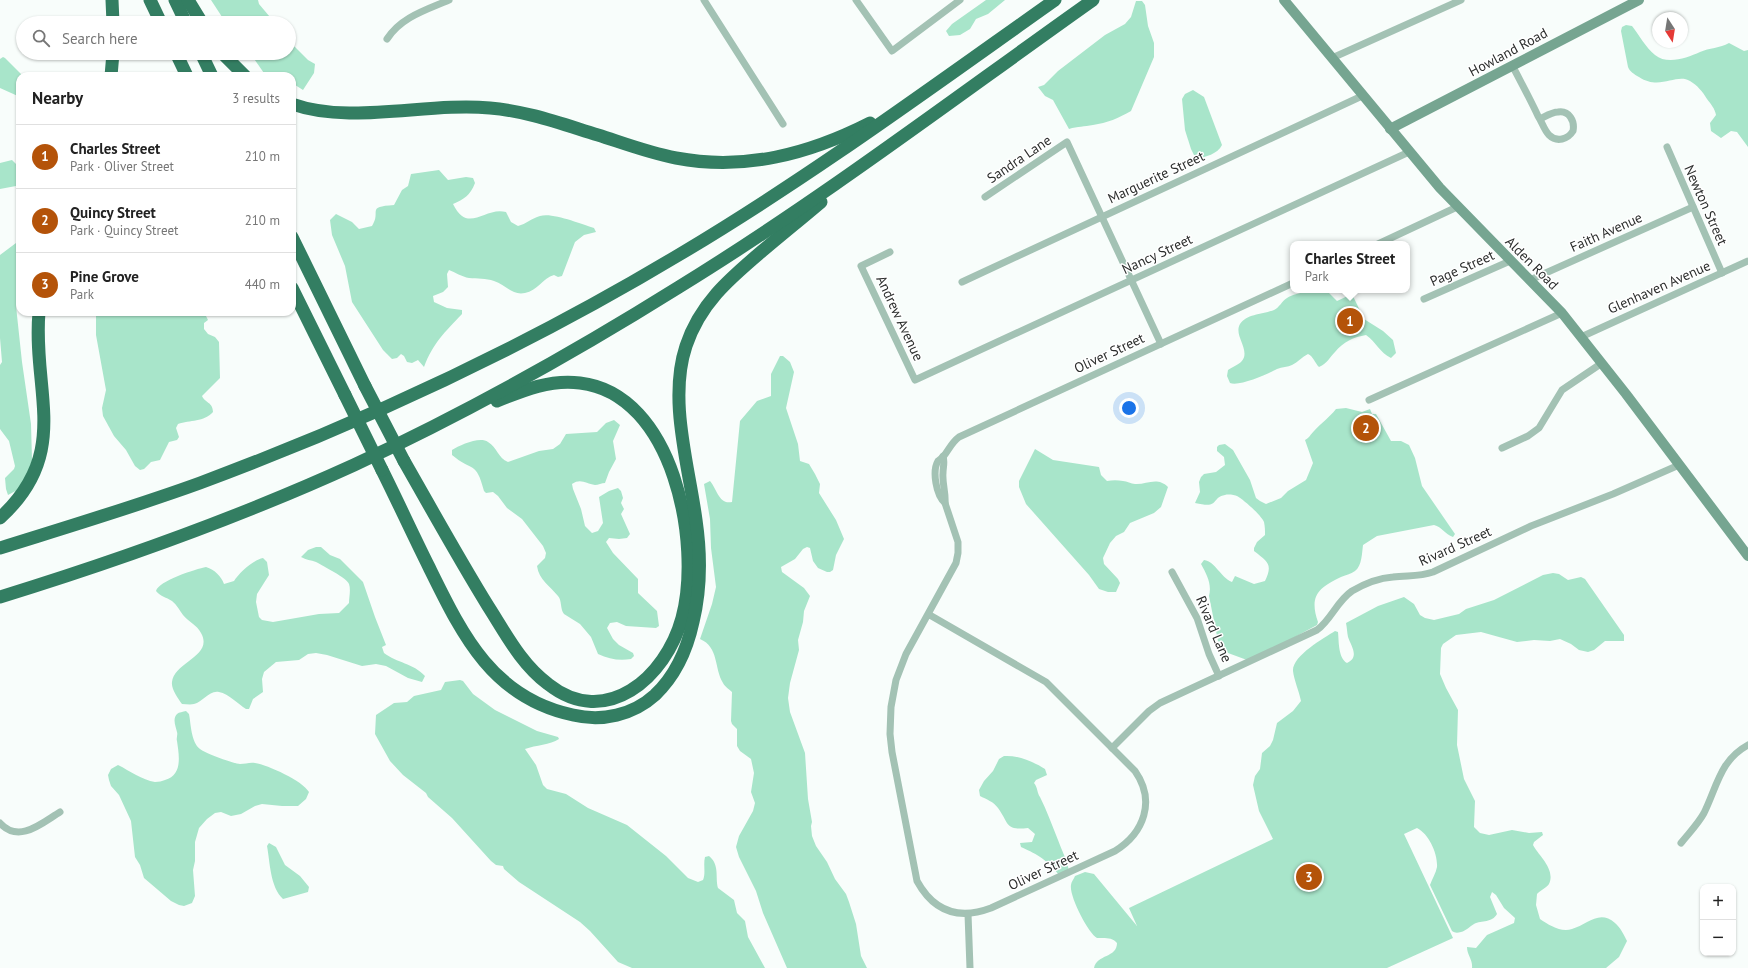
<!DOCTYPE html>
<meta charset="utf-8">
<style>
:root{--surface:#fff;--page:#f2f2f2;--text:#222;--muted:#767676;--line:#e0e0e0;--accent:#b45309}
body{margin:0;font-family:"PT Sans",sans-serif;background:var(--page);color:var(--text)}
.controls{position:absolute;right:12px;bottom:12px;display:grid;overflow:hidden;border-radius:8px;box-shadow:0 1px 3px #0004}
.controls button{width:36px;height:36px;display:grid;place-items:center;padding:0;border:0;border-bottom:1px solid var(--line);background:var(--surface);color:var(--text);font:20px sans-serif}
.compass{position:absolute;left:1652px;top:12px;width:36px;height:36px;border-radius:50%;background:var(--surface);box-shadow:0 1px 3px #0004;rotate:168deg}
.you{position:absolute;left:1129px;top:408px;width:14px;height:14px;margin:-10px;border:3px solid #fff;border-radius:50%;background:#1a73e8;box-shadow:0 0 0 6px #1a73e833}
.badge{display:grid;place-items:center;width:26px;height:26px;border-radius:50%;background:var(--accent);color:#fff;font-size:13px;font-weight:700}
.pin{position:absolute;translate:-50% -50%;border:2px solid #fff;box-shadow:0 1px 4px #0006}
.popup{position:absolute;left:1290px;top:241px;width:120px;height:52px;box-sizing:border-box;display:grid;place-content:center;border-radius:8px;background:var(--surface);filter:drop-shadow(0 1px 3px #0005);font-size:13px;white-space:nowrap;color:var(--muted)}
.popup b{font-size:15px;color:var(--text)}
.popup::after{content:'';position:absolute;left:50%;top:100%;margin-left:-8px;border:8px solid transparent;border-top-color:var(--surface)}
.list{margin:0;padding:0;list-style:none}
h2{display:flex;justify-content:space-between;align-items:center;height:52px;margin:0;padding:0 16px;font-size:17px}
h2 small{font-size:13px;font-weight:400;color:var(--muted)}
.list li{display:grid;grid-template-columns:26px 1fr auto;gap:12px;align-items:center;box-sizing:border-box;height:64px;padding:0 16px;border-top:1px solid var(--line)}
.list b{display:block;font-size:15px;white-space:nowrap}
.list p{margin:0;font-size:13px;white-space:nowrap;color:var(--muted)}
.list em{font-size:13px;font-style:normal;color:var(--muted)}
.icon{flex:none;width:22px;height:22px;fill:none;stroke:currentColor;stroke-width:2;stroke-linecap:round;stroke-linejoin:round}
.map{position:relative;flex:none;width:1748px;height:968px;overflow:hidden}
.search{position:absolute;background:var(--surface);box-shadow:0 1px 3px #0004;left:16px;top:16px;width:280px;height:44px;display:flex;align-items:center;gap:10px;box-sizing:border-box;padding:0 14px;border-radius:22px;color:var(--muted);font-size:15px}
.panel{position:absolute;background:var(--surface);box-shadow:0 1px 3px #0004;left:16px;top:72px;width:280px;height:244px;border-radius:12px}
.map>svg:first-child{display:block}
.green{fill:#a8e5ca}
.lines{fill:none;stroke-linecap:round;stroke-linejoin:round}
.street{stroke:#a3c2b4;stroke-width:7}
.secondary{stroke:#76a591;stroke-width:10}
.highway{stroke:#337e62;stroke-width:13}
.highway-bridge{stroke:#337e62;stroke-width:13}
.labels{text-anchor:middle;stroke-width:3;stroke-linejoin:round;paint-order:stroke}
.street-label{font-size:14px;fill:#2c2e2d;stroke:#fff}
</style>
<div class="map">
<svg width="1748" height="968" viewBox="0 0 1748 968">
<rect width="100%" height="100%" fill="#f8fdfb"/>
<g class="green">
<path d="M211 0H258L259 4 275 23H226Z"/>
<path d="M986 0H1005L988 14 976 19 970 29 960 35 949 36 946 31 952 24Z"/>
<path d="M1136 1H1142L1145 5 1148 26 1154 43V57L1131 111C1119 118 1107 123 1093 125 1084 127 1078 126 1069 129L1053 100 1045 96 1038 87 1044 85 1058 71 1105 35 1125 24 1131 17Z"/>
<path d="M1626 25 1632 26C1639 35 1646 48 1655 55 1667 65 1687 58 1700 52 1709 48 1720 48 1729 43L1744 51 1748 50V147L1737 132 1731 131 1721 138 1711 131 1710 123 1716 115C1715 109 1711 104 1707 99 1703 92 1697 85 1690 81 1676 73 1660 91 1639 77 1634 74 1630 72 1628 67L1621 31 1622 27Z"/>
<path d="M289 41 308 60 315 64 314 73 303 90 292 83V76H266L250 53H289Z"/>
<path d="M3 57 5 58 23 76H20V97L0 88V59Z"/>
<path d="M1193 90 1204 97 1222 145C1218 154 1205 157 1196 159L1191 149 1185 130 1182 99 1185 94Z"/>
<path d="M12 160 20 168V181L16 186 0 189V163Z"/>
<path d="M439 170 448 180 466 177 473 178 475 183C470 196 464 199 453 204 468 235 485 206 506 212L511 222 518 226C526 224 532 218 540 216 552 212 581 224 594 228L596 232 584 235 575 242 562 276 558 277 554 275C543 278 537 291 525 293 512 296 505 284 494 281 486 278 477 279 469 278 462 277 455 272 449 270L447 274 448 287 443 292 433 296 434 302 447 308 462 310V314C445 332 433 343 424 367L418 360 412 363 407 362 404 356 401 354 397 358 392 359 383 350 352 302 345 266 332 235 330 220 336 214 352 222 359 229 372 226C382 211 365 207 394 205L402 190 408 186 411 174Z"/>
<path d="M20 240V277L16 306 22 362 31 424 32 460 27 479 23 487 8 495 6 489 5 478 14 469 15 466 9 441 0 429V365L2 362 0 338V255Z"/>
<path d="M1307 290H1326L1337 301 1352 294 1364 319 1383 331 1393 340 1396 353 1391 358C1380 353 1376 342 1366 335 1354 337 1343 342 1335 352 1329 358 1328 363 1319 367 1315 363 1313 356 1308 354 1302 357 1298 362 1292 365 1288 367 1282 367 1277 369 1268 374 1239 387 1230 383L1227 376 1228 370C1232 367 1238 365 1241 362 1252 351 1233 336 1240 324 1246 314 1263 314 1274 310 1279 308 1282 301 1287 298 1292 294 1301 294 1307 290Z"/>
<path d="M96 312H204L208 320 204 323V329L208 334 215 337 219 342 220 378 202 396C205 403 213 402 213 412 204 422 190 420 178 424L176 428 179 437 177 440 169 442 160 460 151 462 144 469 140 470 135 466 126 450 114 436 103 416 102 408 106 390 96 335Z"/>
<path d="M780 356H783L790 362 794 372 786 408 798 444 800 461 809 464 815 474 820 484 819 493 836 520 844 539 836 555 833 570 830 572H827L818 568 813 561 810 548 807 547 803 549 795 559 781 567 782 572 804 588 810 596 804 611 803 622 798 640 799 650 790 683 788 698 790 712 805 753 808 799 812 822 811 826 812 836 816 846 827 862 835 879 846 894 849 902 856 924 861 956 867 968H787L763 913 756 891 739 857 736 847 739 836 753 811 755 803 751 792 754 773 751 759 740 751 737 746V729L732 724 731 721 732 692C730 690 725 687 723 683 714 668 719 647 700 639L712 604 716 587 711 548 710 519 704 484 710 481C717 489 719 505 732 502L740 421 757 401 771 396V374Z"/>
<path d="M1346 408 1362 412 1370 409 1372 414H1376L1391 441H1401L1409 445 1415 458 1422 486 1455 534 1453 537C1445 534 1442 527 1434 525L1377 536 1363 545C1362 552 1362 566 1355 571 1351 574 1345 575 1341 577 1318 588 1309 596 1318 622L1317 625 1267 652 1247 660 1228 653 1218 641 1209 596C1212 584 1207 575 1201 564L1204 560C1216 562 1220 577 1232 582L1235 576 1254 584 1265 581C1273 564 1268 562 1254 551V548L1257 542 1265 535C1265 530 1265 527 1264 522 1261 515 1244 500 1237 496 1235 495 1228 494 1225 495 1210 498 1221 509 1195 503L1200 492 1199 482 1201 477 1204 474 1216 472 1225 465 1224 457 1217 451V447L1219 445 1225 444 1233 450 1250 480 1256 498 1260 501 1266 504 1281 498 1288 491 1306 480 1313 463 1305 440C1310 437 1310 435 1314 431 1321 423 1329 418 1336 409Z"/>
<path d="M614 420 620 425 613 441 616 459 609 472 605 483C602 483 598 485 595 485 586 484 581 478 572 484L573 489 581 509 585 526 592 533 598 531 603 523 599 497 609 491 618 488 621 491 623 498 621 503 624 509 621 514 630 534 627 538 619 539 609 538 606 542 613 553 638 579V593L657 611 659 626 656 628 626 626 617 622 610 623 607 628 613 639 619 645 633 653 634 656 631 659C619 661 609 659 598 654L591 637 580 624 564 614C560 609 562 600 558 596 550 586 539 580 537 566L545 558 546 553 543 546 522 519 507 508 498 496 493 492 486 493 484 491C476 460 472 472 452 455V450C460 445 480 436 488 442 497 447 498 458 508 462L539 451 553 449 560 444 566 434 597 432 606 423Z"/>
<path d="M1035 449 1053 460 1099 467 1101 475 1107 481C1112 480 1118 480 1123 481 1127 481 1131 484 1135 484 1146 485 1157 476 1168 487L1161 507 1154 513 1130 523 1124 532 1116 536 1110 543 1103 558 1104 564 1118 579 1120 583 1116 592H1108L1099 589 1089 575 1026 504 1019 487V481Z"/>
<path d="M316 547H321L330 555 340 559 363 582 375 617 386 645 382 647 384 653C397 663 413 663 425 676L422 682 408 678 386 666 376 664 362 666 327 655 316 653 308 654 299 660 276 662 264 672 262 679 263 692 253 699 249 709H246C238 704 229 694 219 692 209 690 203 702 194 704 190 705 186 704 182 704 178 698 171 689 172 682 174 662 214 656 201 633 197 625 189 622 183 615 180 611 177 605 172 601 166 597 161 597 156 591 158 581 196 569 206 567 215 570 221 576 224 584L234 581C239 573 253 560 263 558L267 562 269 575 257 594 256 602 259 617 262 620 273 622 319 614 339 613 349 603C349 597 351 590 349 584 347 578 323 566 316 562 311 560 306 560 301 557L308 550Z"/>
<path d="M1553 573 1559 574 1568 580 1581 577 1585 579 1624 635V641H1605L1594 650 1588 652 1579 650 1571 644 1560 639 1550 641 1534 640 1517 642 1481 632 1456 635 1443 644 1441 648 1440 674 1446 688 1458 710 1457 745 1464 779 1475 801 1474 827 1480 833 1489 835 1512 830 1529 833 1542 832 1543 835 1534 842 1533 845C1538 855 1556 869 1549 884 1547 887 1540 891 1537 894L1536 905 1540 919C1549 925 1561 933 1572 929 1587 925 1599 909 1615 923 1620 927 1624 935 1627 941L1619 957 1606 968H1472C1473 960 1467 955 1467 947L1476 948 1487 935 1514 923 1515 918 1504 908 1496 895 1492 892 1490 897 1497 914C1492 923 1482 920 1474 924 1470 926 1466 931 1461 932 1457 933 1455 933 1452 931L1430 885C1432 879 1436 873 1437 867 1438 854 1429 834 1417 828L1404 834 1453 938 1387 968H1094C1097 954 1117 958 1117 943 1112 937 1105 938 1097 938 1088 933 1069 896 1071 885 1071 882 1074 879 1075 876L1085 872 1094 874 1137 926 1129 908 1273 839 1259 811 1253 785 1255 776 1260 769 1262 753 1270 746 1273 740 1277 723 1293 711 1301 701C1299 691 1294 680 1293 671 1292 656 1324 638 1335 631L1338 632C1339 641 1338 658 1347 663 1360 657 1351 646 1348 637 1347 632 1347 628 1346 623L1378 606 1404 597 1414 604 1420 615 1425 618 1434 620 1459 614 1466 609 1494 600 1543 575Z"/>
<path d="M460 680 463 681 473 694 495 710 537 731 558 737 559 739C550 745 536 745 525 749L536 765 543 785 547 789 566 794 588 808 627 825 666 856 688 878 698 882 703 880C706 873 703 865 705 857L709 856C720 865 715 877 718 888L734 900 737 913 745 921 748 937 765 968H632L618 962 590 931 580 922 519 882 504 869 503 866 496 865 491 861 452 818 428 797 426 793 403 775 390 761 375 734 376 715 394 703 407 702 414 696 441 690 445 682Z"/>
<path d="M186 711 189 714C191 724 191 742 200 749 204 753 235 764 240 764 245 764 250 762 255 763 268 765 303 781 309 792L306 799 298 806H282L262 804 255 806 241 814 231 816 221 812 215 813 207 819 199 828 195 842V861L193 870 195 896 192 903 184 906 179 905 171 901 144 878 140 865 135 857 131 821 119 795 111 786 109 780 108 775 111 769 118 765C130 771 142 780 155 782 159 782 162 781 165 780 183 775 179 755 177 741 176 738 178 735 177 732 176 727 172 719 177 714 179 712 183 712 186 711Z"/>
<path d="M1004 756C1018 755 1034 762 1045 769L1047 775 1036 780 1034 783C1038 788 1037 793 1040 797 1047 811 1052 825 1058 840 1062 851 1067 860 1069 871L1060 876C1047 860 1039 855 1021 847L1020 843 1032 842 1035 834 1028 828C1005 831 1009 823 998 808 994 802 986 799 980 796L979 790 984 781 993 771 999 759Z"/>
<path d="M269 843 276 847 285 865 300 876 309 887 308 892 283 899C270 887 270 862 267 846Z"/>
</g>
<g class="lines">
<g class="street">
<path d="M704 0 783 124"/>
<path d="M856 0 892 51 960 0"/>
<path d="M387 39C401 17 426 10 449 0"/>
<path d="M1332 58 1461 0"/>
<path d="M1512 65C1521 82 1530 99 1538 116 1542 122 1544 130 1549 135 1557 143 1568 139 1573 131 1575 121 1569 110 1558 112 1552 112 1546 116 1540 119"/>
<path d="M1667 147 1722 273"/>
<path d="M985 197 1067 142 1161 344"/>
<path d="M1378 244 1457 207"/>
<path d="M890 252 861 266 915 380 1409 152"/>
<path d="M1530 280 1693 207"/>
<path d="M962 282 1362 96"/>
<path d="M1424 299 1510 261"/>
<path d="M1581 337 1748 261"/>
<path d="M1369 400 1562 313"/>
<path d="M1502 448 1528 436 1539 428 1562 390 1602 363"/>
<path d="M945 503C936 495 932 471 938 461 939 460 942 458 943 457 949 450 951 443 959 437L1293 283"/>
<path d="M1172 572 1197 618 1209 654 1219 676"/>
<path d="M928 614 1046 682 1135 771C1156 801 1144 833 1115 851L991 908C959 920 934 912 917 881L892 752 890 734 891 707 896 680 906 654 956 563 958 553V542L945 503C946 493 942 483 943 473 943 467 945 462 943 456"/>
<path d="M1112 748 1149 711 1160 703 1317 630C1331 620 1337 601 1352 591 1364 584 1379 578 1393 577 1407 575 1419 577 1433 572L1531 526 1613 494 1679 465"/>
<path d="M0 823C19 844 42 823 60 812"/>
<path d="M1681 843C1689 833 1698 824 1704 813 1717 787 1720 760 1748 745"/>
<path d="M968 914 970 968"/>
</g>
<g class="secondary">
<path d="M1284 0 1440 188 1562 313 1626 394 1748 556"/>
<path d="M1390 129 1639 0"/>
</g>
<g class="highway">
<path d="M112 0 113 23"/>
<path d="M150 0 161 23"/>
<path d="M175 0 186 23"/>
<path d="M188 0 202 23"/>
<path d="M176 53 187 76"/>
<path d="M201 53 212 76"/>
<path d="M222 53 245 76"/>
<path d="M111 76 113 53"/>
<path d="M292 104C351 125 427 102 490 108 527 111 562 124 598 135 623 143 649 153 676 158 745 171 809 154 870 123"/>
<path d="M292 237 365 386"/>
<path d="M292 288 345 395"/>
<path d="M404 461C432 510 459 559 488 606 506 634 521 664 548 684 606 730 666 677 682 618 702 544 674 394 580 383 551 379 524 390 497 401"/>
<path d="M382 470C398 502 413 535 429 567 462 634 492 698 573 715 602 722 633 715 655 695 676 675 687 650 693 622 701 589 701 554 696 520 689 466 668 400 686 346 700 304 728 280 761 252 781 235 801 219 821 202"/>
<path d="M0 518C72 452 32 392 39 312"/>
<path d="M0 548C67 527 134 507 200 483 367 421 529 345 682 253 811 176 932 87 1055 0"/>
<path d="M0 597C120 560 240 517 354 465 466 413 575 352 679 287 822 199 956 97 1093 0"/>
</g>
<g class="highway-bridge">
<path d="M365 386 404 461"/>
<path d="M345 395 382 470"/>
</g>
</g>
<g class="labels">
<g class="street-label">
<text transform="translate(1508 52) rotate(-28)" y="5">Howland Road</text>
<text transform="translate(1019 159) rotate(-34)" y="5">Sandra Lane</text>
<text transform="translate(1156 177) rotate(-25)" y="5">Marguerite Street</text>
<text transform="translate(1706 205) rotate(66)" y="5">Newton Street</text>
<text transform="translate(1606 232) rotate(-24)" y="5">Faith Avenue</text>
<text transform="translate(1157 254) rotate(-25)" y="5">Nancy Street</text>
<text transform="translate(1532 263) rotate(45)" y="5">Alden Road</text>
<text transform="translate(1462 268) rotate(-24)" y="5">Page Street</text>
<text transform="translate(1659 287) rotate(-24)" y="5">Glenhaven Avenue</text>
<text transform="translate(900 318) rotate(65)" y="5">Andrew Avenue</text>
<text transform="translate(1109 353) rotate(-25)" y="5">Oliver Street</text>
<text transform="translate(1455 546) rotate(-24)" y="5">Rivard Street</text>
<text transform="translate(1214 629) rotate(67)" y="5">Rivard Lane</text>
<text transform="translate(1043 870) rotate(-25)" y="5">Oliver Street</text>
</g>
</g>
</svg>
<div class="controls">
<button>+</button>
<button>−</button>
</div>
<svg class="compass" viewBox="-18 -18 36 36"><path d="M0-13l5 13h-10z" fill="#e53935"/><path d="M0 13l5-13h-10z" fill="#767676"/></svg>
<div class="you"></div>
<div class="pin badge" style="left:1350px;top:321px">1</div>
<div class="popup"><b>Charles Street</b>Park</div>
<div class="pin badge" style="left:1366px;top:428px">2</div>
<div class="pin badge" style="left:1309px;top:877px">3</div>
<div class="search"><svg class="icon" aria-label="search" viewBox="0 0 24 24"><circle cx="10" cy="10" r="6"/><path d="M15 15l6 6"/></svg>Search here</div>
<section class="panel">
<h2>Nearby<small>3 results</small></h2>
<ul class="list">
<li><span class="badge">1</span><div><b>Charles Street</b><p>Park · Oliver Street</p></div><em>210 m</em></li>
<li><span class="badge">2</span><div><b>Quincy Street</b><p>Park · Quincy Street</p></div><em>210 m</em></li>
<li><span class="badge">3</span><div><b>Pine Grove</b><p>Park</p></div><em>440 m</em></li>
</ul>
</section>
</div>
